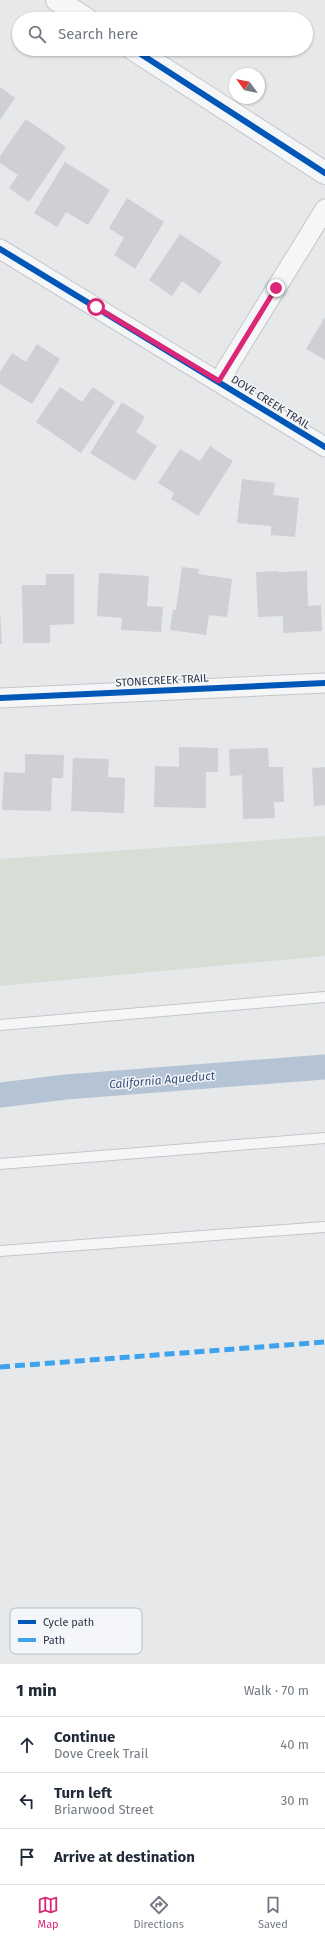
<!DOCTYPE html>
<meta charset="utf-8">
<style>
:root{--surface:#fff;--page:#f6f6f7;--text:#1f2937;--muted:#747a83;--line:#e0e1e3;--accent:#db2777}
body{margin:0;font-family:"Fira Sans",sans-serif;background:var(--page);color:var(--text)}
.compass{position:absolute;left:229px;top:68px;width:36px;height:36px;border-radius:50%;background:var(--surface);box-shadow:0 1px 3px #0004;rotate:303deg}
.stop{position:absolute;width:12px;height:12px;margin:-9px;border:3px solid #db2777;border-radius:50%;background:#fff}
.stop.end{background:#db2777;border-color:#fff;box-shadow:0 1px 4px #0008}
.list{margin:0;padding:0;list-style:none}
h2{display:flex;justify-content:space-between;align-items:center;height:52px;margin:0;padding:0 16px;font-size:17px}
h2 small{font-size:13px;font-weight:400;color:var(--muted)}
.list li{display:grid;grid-template-columns:26px 1fr auto;gap:12px;align-items:center;box-sizing:border-box;height:56px;padding:0 16px;border-top:1px solid var(--line)}
.list b{display:block;font-size:15px;white-space:nowrap}
.list p{margin:0;font-size:13px;white-space:nowrap;color:var(--muted)}
.list em{font-size:13px;font-style:normal;color:var(--muted)}
.icon{flex:none;width:22px;height:22px;fill:none;stroke:currentColor;stroke-width:2;stroke-linecap:round;stroke-linejoin:round}
.map{position:relative;flex:none;width:325px;height:1664px;overflow:hidden}
.search{position:absolute;background:var(--surface);box-shadow:0 1px 3px #0004;left:12px;right:12px;top:12px;height:44px;display:flex;align-items:center;gap:10px;box-sizing:border-box;padding:0 14px;border-radius:22px;color:var(--muted);font-size:15px}
.sheet{height:220px;background:var(--surface)}
nav{display:flex;justify-content:space-around;align-items:center;box-sizing:border-box;height:56px;border-top:1px solid var(--line);background:var(--surface);font-size:11px;color:var(--muted)}
nav a{display:grid;justify-items:center;gap:2px}
nav .on{color:var(--accent)}
.map>svg:first-child{display:block}
.green{fill:#d6ded6}
.lines{fill:none;stroke-linecap:round;stroke-linejoin:round}
.canal{stroke:#b4c4d5;stroke-width:25}
.building{fill:#ced0d3}
.service-casing{stroke:#c4c6c8;stroke-width:12}
.minor-casing{stroke:#c4c6c8;stroke-width:21}
.tertiary-casing{stroke:#c4c6c8;stroke-width:24}
.service{stroke:#f5f6f7;stroke-width:10}
.minor{stroke:#f5f6f7;stroke-width:19}
.tertiary{stroke:#f5f6f7;stroke-width:22}
.quiet{stroke:#3ea3ec;stroke-width:5;stroke-dasharray:10 5;stroke-linecap:butt}
.cycleway-casing{stroke:#f4f6f9;stroke-width:8}
.cycleway{stroke:#0057b8;stroke-width:6}
.route{stroke:#db2777;stroke-width:5}
.labels{text-anchor:middle;stroke-width:3;stroke-linejoin:round;paint-order:stroke}
.street-label{font-size:11px;fill:#2b3445;stroke:#f4f6f9}
.water-label{font-size:12px;font-style:italic;fill:#34527a;stroke:#f4f6f9}
.key{fill:#f4f6f9;stroke:#b8bcc3;stroke-width:1}
.key-label{font-size:11px;fill:#2b3445}
</style>
<div class="map">
<svg width="325" height="1664" viewBox="0 0 325 1664">
<rect width="100%" height="100%" fill="#e6e8ea"/>
<path class="green" d="M325 836V956L0 986V859Z"/>
<g class="lines">
<path class="canal" d="M0 1095 66 1087 325 1067"/>
</g>
<g class="building">
<path d="M0 87 15 98 0 120Z"/>
<path d="M26 119 66 147 29 202 9 188 18 175 0 163V156Z"/>
<path d="M65 162 110 190 88 225 66 212 57 227 34 213Z"/>
<path d="M127 198 164 222 135 269 114 255 124 238 109 228Z"/>
<path d="M180 234 222 262 200 294 182 281 172 296 149 280Z"/>
<path d="M325 317V360L306 349Z"/>
<path d="M37 344 60 359 32 404 0 384V372L12 353 26 362Z"/>
<path d="M60 387 82 402 93 387 115 402 81 453 36 422Z"/>
<path d="M122 402 145 417 136 432 157 446 135 481 90 453Z"/>
<path d="M210 446 233 461 198 516 171 499 174 493 158 483 180 449 200 461Z"/>
<path d="M242 479 275 483 273 495 299 498 295 537 271 535V526L237 523Z"/>
<path d="M182 567 199 569 198 574 232 579 227 617 209 615 206 635 170 630 173 610H176Z"/>
<path d="M278 571V572L307 571 308 606 321 605 322 631 283 633V616L258 617 256 572Z"/>
<path d="M99 573 149 576 147 606 163 607 161 632 121 630 122 618 97 616Z"/>
<path d="M46 574H74V624L50 625V643H23L22 585H46Z"/>
<path d="M0 610 2 644H0Z"/>
<path d="M179 747 218 748V772H206V808L154 807 155 766 179 767Z"/>
<path d="M268 748 269 767H283L284 802H274L275 818 243 819 242 775 230 776 229 749Z"/>
<path d="M25 754 64 755 63 778H52L51 811 2 810 4 772 25 773Z"/>
<path d="M73 758 109 759 108 777 125 778 124 813 71 811Z"/>
<path d="M325 767V805L314 806 312 768Z"/>
</g>
<g class="lines">
<g class="service-casing">
<g id="service">
<path d="M0 1025 325 997"/>
<path d="M0 1164 325 1138"/>
<path d="M0 1251 325 1227"/>
</g>
</g>
<g class="minor-casing">
<g id="minor">
<path d="M0 249 325 447"/>
<path d="M219 381 325 209"/>
<path d="M0 698 325 683"/>
</g>
</g>
<g class="tertiary-casing">
<g id="tertiary">
<path d="M57 0 86 19"/>
<path d="M133 49 325 173"/>
</g>
</g>
<use href="#service" class="service"/>
<use href="#minor" class="minor"/>
<use href="#tertiary" class="tertiary"/>
<path class="quiet" d="M0 1367 325 1342"/>
<g class="cycleway-casing">
<g id="cycleway">
<path d="M133 49 325 173"/>
<path d="M0 249 325 447"/>
<path d="M0 698 325 683"/>
</g>
</g>
<use href="#cycleway" class="cycleway"/>
</g>
<g class="lines">
<path class="route" d="M96 307 219 381 276 288"/>
</g>
<g class="labels">
<g class="street-label">
<text transform="translate(271 402) rotate(32)" y="4">DOVE CREEK TRAIL</text>
<text transform="translate(162 680) rotate(-3)" y="4">STONECREEK TRAIL</text>
</g>
<g class="water-label">
<text transform="translate(162 1080) rotate(-5)" y="4">California Aqueduct</text>
</g>
</g>
<rect x="10" y="1608" width="132" height="46" rx="6" class="key"/>
<rect x="18" y="1620" width="18" height="4" fill="#0057b8"/>
<rect x="18" y="1638" width="18" height="4" fill="#3ea3ec"/>
<g class="key-label">
<text x="43" y="1626">Cycle path</text>
<text x="43" y="1644">Path</text>
</g>
</svg>
<svg class="compass" viewBox="-18 -18 36 36"><path d="M0-13l5 13h-10z" fill="#e53935"/><path d="M0 13l5-13h-10z" fill="#747a83"/></svg>
<div class="stop" style="left:96px;top:307px"></div>
<div class="stop end" style="left:276px;top:288px"></div>
<div class="search"><svg class="icon" aria-label="search" viewBox="0 0 24 24"><circle cx="10" cy="10" r="6"/><path d="M15 15l6 6"/></svg>Search here</div>
</div>
<section class="sheet">
<h2>1 min<small>Walk · 70 m</small></h2>
<ul class="list">
<li><svg class="icon" aria-label="ahead" viewBox="0 0 24 24"><path d="M12 20V5M6 11l6-6 6 6"/></svg><div><b>Continue</b><p>Dove Creek Trail</p></div><em>40 m</em></li>
<li><svg class="icon" aria-label="left" viewBox="0 0 24 24"><path d="M17 20v-9H6M10 6l-5 5 5 5"/></svg><div><b>Turn left</b><p>Briarwood Street</p></div><em>30 m</em></li>
<li><svg class="icon" aria-label="arrive" viewBox="0 0 24 24"><path d="M6 21V4h12l-3 4 3 4H6"/></svg><div><b>Arrive at destination</b></div></li>
</ul>
</section>
<nav>
<a class="on"><svg class="icon" aria-label="map" viewBox="0 0 24 24"><path d="M3 6l6-2 6 2 6-2v14l-6 2-6-2-6 2zM9 4v14M15 6v14"/></svg>Map</a>
<a><svg class="icon" aria-label="directions" viewBox="0 0 24 24"><path d="M12 3l9 9-9 9-9-9zM9 14v-3h6M13 9l2 2-2 2"/></svg>Directions</a>
<a><svg class="icon" aria-label="saved" viewBox="0 0 24 24"><path d="M7 4h10v16l-5-4-5 4z"/></svg>Saved</a>
</nav>
